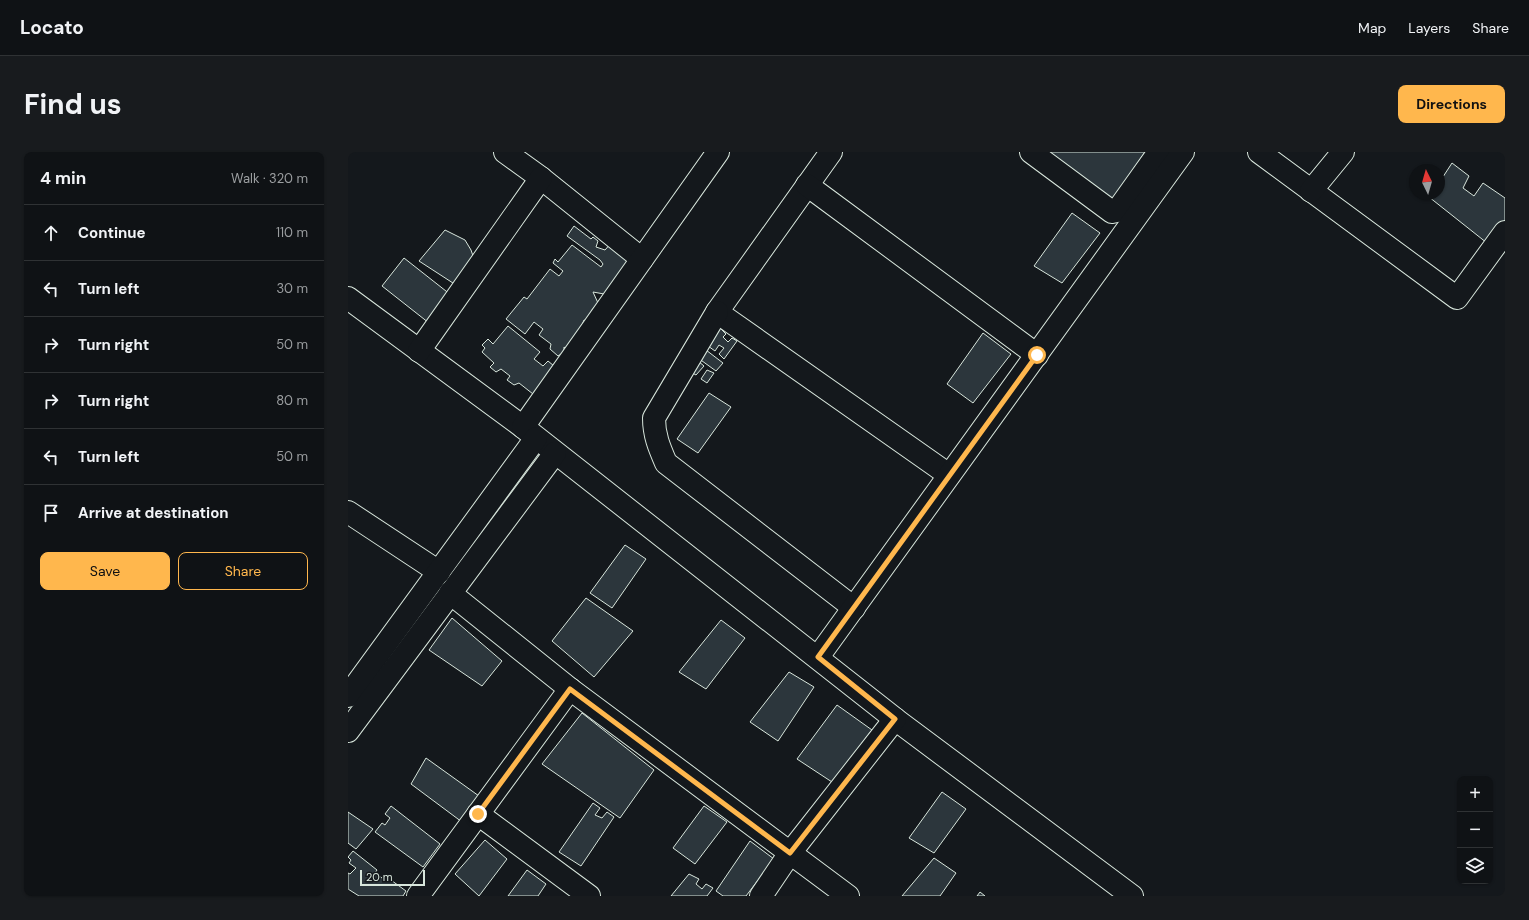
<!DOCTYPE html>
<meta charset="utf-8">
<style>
:root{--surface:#0f1215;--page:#181b1e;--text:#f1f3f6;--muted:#9b9ea0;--line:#2f3234;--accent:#ffb74d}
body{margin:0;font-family:"DM Sans",sans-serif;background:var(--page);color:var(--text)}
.controls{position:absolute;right:12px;bottom:12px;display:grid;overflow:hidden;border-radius:8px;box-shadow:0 1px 3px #0004}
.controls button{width:36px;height:36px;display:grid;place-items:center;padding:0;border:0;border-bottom:1px solid var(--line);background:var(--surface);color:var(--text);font:20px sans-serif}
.compass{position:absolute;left:1061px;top:12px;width:36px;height:36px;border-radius:50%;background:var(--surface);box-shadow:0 1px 3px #0004;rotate:355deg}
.scale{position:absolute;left:12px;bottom:10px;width:65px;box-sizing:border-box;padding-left:4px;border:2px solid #d8e6dc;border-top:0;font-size:11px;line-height:14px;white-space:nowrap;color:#d8e6dc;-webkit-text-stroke:3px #14181c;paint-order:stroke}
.stop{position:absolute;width:12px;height:12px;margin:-9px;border:3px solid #ffb74d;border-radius:50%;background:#fff}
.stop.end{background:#ffb74d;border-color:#fff;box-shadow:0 1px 4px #0008}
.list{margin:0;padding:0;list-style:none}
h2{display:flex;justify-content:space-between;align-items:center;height:52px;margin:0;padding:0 16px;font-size:17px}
h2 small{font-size:13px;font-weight:400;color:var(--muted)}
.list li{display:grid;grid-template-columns:26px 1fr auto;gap:12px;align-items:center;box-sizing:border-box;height:56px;padding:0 16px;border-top:1px solid var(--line)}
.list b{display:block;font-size:15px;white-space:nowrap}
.list em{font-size:13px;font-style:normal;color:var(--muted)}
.actions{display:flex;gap:8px;padding:12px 16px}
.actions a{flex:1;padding:9px 0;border:1px solid var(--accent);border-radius:8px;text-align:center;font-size:14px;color:var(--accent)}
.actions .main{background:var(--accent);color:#111}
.icon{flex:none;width:22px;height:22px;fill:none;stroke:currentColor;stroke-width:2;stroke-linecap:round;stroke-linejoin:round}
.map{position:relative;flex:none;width:1157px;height:744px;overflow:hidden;border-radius:8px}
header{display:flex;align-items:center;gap:24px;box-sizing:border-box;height:56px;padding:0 20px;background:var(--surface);border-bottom:1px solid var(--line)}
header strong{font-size:19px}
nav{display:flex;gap:22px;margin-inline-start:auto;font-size:14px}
.intro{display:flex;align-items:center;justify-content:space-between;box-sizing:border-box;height:96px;padding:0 24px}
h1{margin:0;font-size:28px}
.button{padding:10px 18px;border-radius:8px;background:var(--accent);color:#111;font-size:14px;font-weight:700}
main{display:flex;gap:24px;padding:0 24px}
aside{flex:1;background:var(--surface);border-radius:8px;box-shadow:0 1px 3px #0004}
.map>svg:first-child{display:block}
.building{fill:#2c363c;stroke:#d8e6dc}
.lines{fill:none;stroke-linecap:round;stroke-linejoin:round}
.minor-casing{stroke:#d8e6dc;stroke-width:24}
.minor{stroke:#14181c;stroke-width:22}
.route{stroke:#ffb74d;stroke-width:5}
</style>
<header>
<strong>Locato</strong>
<nav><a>Map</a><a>Layers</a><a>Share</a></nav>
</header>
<div class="intro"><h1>Find us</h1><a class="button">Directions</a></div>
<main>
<aside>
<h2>4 min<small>Walk · 320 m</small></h2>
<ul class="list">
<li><svg class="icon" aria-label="ahead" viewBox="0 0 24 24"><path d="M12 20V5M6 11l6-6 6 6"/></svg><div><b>Continue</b></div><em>110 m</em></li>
<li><svg class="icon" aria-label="left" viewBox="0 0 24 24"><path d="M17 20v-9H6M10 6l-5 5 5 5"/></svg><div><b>Turn left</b></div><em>30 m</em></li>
<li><svg class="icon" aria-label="right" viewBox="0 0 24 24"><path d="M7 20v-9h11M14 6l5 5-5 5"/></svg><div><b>Turn right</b></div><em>50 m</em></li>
<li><svg class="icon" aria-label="right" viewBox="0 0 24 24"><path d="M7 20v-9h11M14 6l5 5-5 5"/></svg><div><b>Turn right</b></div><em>80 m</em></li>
<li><svg class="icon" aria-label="left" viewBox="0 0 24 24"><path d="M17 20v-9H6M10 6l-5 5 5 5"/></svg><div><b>Turn left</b></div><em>50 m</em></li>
<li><svg class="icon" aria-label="arrive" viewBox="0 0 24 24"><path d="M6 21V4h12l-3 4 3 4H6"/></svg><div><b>Arrive at destination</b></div></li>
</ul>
<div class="actions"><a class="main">Save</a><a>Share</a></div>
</aside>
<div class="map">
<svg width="1157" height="744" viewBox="0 0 1157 744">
<rect width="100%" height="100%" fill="#14181c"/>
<g class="building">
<path d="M699 0H797L765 48Z"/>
<path d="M1104 11 1121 24 1115 36 1126 44 1135 31 1157 46V68L1139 91 1081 45 1083 42H1091V31Z"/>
<path d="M724 61 752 81 714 131 686 114Z"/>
<path d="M226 74 243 87 245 85 250 89 248 95 257 98 264 90 280 104 282 114H276L268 126 256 142 245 140 250 151 243 159 247 163 241 170 236 168 234 173 224 187 227 191 221 199 216 195V200L210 204 202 197 203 192 191 183 195 177 186 170 177 182 158 167 176 145 179 147 202 117 211 124 215 119 205 111 207 107 210 110 224 93 253 115 255 112 252 108 219 84Z"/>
<path d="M97 78 117 88 123 98 127 110 108 133 71 109Z"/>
<path d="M56 106 103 143 81 171 34 134Z"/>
<path d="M160 174 192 200 186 207 195 214 200 209 206 214 185 242 171 231 166 233 159 228 162 224 153 217 148 220 142 215 146 211 134 200 137 196 134 193 140 187 145 192Z"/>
<path d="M372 176 378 182 375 185 380 190 384 186 389 189 376 207 371 202 376 196 371 193 367 199 360 194Z"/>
<path d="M635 181 663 202 625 251 599 232Z"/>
<path d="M358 198 375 211 368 219 350 206Z"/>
<path d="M350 209 356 214 348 223 341 219Z"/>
<path d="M359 218 366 221 359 231 353 227Z"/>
<path d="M361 241 383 255 350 301 329 287Z"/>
<path d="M277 393 298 407 264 456 242 441Z"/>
<path d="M238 446 285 479 246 525 204 489Z"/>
<path d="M104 466 154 509 134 534 81 498Z"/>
<path d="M373 468 397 486 358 537 331 520Z"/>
<path d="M441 520 466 535 430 589 402 570Z"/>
<path d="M489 553 524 578 484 630 449 607Z"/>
<path d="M234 561 306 618 272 666 194 612Z"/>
<path d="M78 606 131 644 114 670 63 632Z"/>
<path d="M594 640 618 657 586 701 561 686Z"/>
<path d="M245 651 252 656 247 663 254 666 259 660 266 665 233 714 211 700Z"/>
<path d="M43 654 92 692 75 715 27 680 34 671 37 673 42 666 37 662Z"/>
<path d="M356 654 379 670 347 712 325 696Z"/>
<path d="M0 660 25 677 8 697 0 691Z"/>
<path d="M137 688 159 707 131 744 107 722Z"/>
<path d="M402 689 426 707 398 744H375L368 739Z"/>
<path d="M5 699 29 718 27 721 34 726 36 723 58 739 55 744H11L0 737V721L2 722 8 716 1 711 3 708 0 705Z"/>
<path d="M586 706 608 721 592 744H554Z"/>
<path d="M179 718 198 732 190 744H160Z"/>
<path d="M341 722 351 727 348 732 354 737 358 732 365 736 359 744H323Z"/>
<path d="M632 740 637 744H629Z"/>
</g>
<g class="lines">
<g class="minor-casing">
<g id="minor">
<path d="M157 0 193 26 294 107"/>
<path d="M483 0 369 160 601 323"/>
<path d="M683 0 764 60 769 59 811 0"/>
<path d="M911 0 1109 146 1157 80"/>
<path d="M459 33 689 203"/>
<path d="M963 39 995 0"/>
<path d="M0 146 175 275 547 567 784 744"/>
<path d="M369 160 306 266C306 283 311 295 318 311L506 456"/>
<path d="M71 199 193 26"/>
<path d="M175 275 370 0"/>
<path d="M0 360 91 420"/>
<path d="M102 441 222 537 500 744"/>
<path d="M470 505 835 0"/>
<path d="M0 544 188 286"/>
<path d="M0 579 207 301"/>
<path d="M130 662 241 744"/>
<path d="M70 744 222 537"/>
<path d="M413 744 442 701 547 567"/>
</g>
</g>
<use href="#minor" class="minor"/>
</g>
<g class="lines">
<path class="route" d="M130 662 222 537 442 701 547 567 470 505 689 203"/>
</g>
</svg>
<div class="controls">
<button>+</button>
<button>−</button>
<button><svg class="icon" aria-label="layers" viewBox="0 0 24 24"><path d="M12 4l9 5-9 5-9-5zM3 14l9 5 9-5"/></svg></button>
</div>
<svg class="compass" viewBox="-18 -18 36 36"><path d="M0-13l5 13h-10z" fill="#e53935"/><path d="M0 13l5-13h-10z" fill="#9b9ea0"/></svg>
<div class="scale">20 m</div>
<div class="stop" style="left:689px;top:203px"></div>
<div class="stop end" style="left:130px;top:662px"></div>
</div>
</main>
